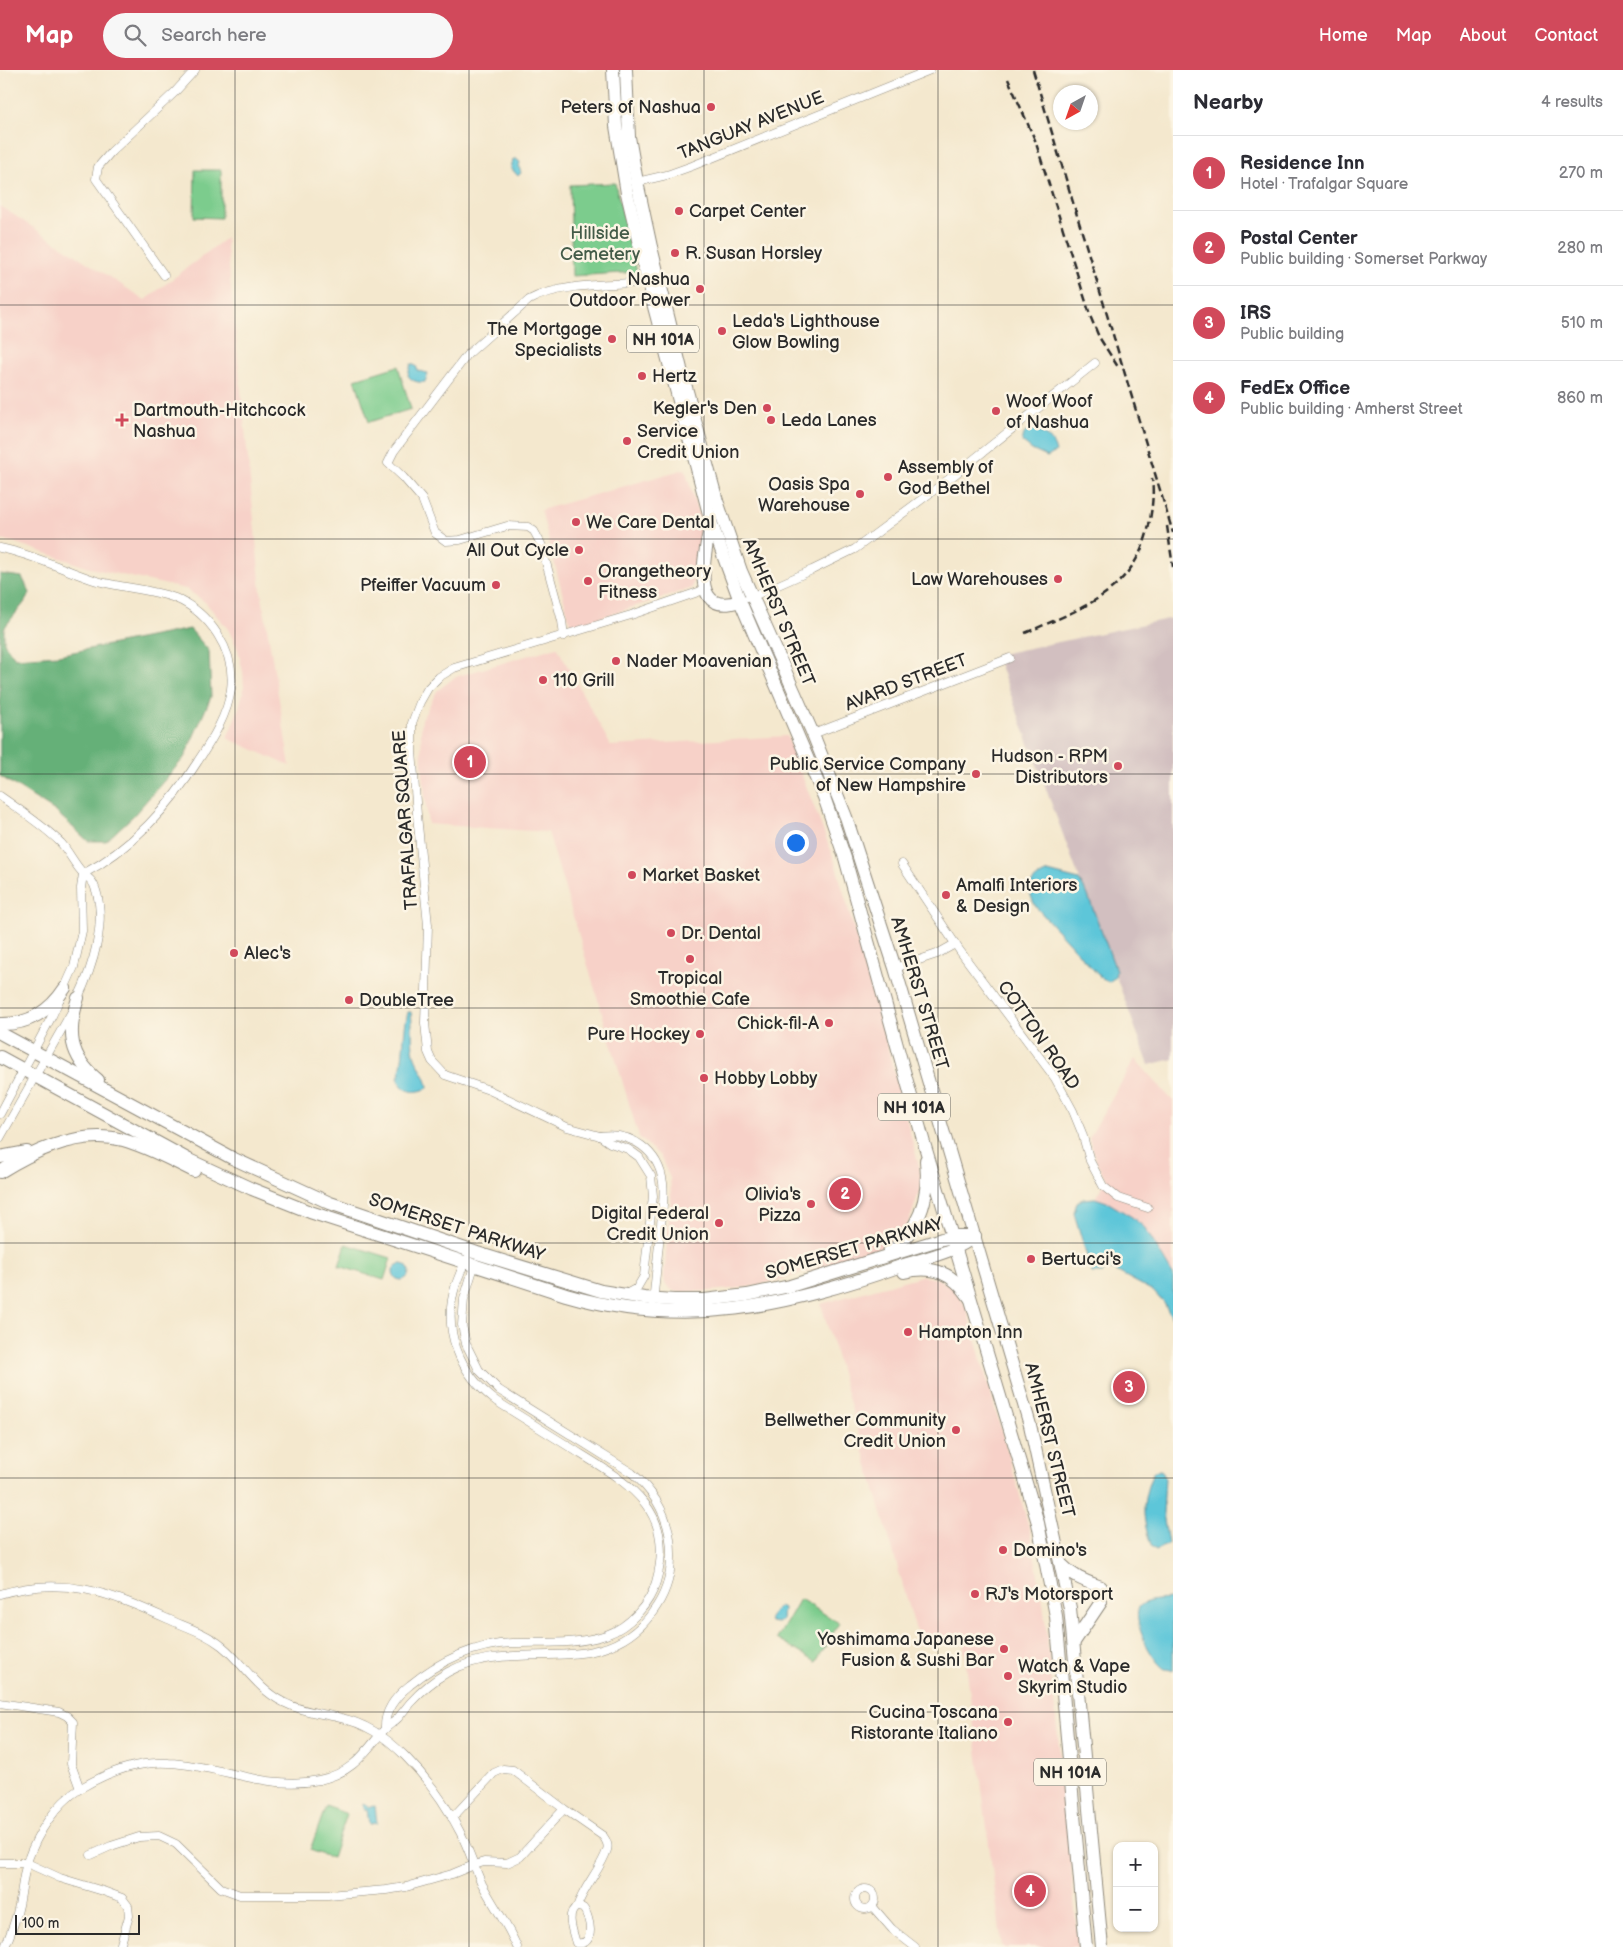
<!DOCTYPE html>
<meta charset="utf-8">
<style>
:root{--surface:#fff;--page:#f7f7f7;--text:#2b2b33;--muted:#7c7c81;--line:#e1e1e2;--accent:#d1495b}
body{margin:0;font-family:"Balsamiq Sans",sans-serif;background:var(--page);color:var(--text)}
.controls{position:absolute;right:15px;bottom:15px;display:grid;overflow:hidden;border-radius:10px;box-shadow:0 1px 4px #0004}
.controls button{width:45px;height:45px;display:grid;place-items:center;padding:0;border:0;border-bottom:1px solid var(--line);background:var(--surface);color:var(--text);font:25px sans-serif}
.compass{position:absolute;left:1053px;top:15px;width:45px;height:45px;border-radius:50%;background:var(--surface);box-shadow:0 1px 4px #0004;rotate:220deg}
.scale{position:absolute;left:15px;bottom:12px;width:125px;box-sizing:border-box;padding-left:5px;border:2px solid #2b2b2b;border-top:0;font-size:14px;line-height:18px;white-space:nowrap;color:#2b2b2b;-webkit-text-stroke:4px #fcf5e5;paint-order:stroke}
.you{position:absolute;left:795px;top:772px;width:18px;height:18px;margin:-12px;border:4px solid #fff;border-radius:50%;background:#1a73e8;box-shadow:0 0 0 8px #1a73e833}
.badge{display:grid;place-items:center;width:32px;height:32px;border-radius:50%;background:var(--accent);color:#fff;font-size:16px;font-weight:700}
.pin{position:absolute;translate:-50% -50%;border:2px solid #fff;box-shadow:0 1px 5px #0006}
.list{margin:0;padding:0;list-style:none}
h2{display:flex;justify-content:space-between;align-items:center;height:65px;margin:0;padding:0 20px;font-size:21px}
h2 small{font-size:16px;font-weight:400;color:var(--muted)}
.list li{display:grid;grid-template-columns:32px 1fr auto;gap:15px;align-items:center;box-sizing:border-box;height:75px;padding:0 20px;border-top:1px solid var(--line)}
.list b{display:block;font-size:19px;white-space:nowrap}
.list p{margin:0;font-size:16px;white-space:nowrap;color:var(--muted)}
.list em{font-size:16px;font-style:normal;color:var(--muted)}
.icon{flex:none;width:28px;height:28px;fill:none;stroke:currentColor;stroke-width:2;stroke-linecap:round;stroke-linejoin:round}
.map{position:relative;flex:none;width:1173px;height:1877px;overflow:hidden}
header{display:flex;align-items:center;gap:30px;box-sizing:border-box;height:70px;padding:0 25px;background:var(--accent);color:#fff}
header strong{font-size:24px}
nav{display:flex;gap:28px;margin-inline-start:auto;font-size:18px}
.search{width:350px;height:45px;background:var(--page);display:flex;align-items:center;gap:12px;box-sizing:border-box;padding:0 18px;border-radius:28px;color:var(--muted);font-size:19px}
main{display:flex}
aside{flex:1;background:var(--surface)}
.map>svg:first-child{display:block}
.built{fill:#f7d1c8}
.industrial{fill:#d2bfc0}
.green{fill:#7ccc8d;stroke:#547c5c}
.forest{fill:#65b078;stroke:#486e52}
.water{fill:#5dc6d9;stroke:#447882}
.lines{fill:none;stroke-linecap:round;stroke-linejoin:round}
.minor-casing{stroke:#908a7c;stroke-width:9}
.primary-casing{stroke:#908a7c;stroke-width:14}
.trunk-casing{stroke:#908a7c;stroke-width:14}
.minor{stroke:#fff;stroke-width:8}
.primary{stroke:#fff;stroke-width:12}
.trunk{stroke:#fff;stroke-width:12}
.rail{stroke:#2b2b2b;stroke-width:2.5;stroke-dasharray:8 4;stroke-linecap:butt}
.grid{fill:none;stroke:#2b2b2b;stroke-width:1;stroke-opacity:0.55}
.poi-dot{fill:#d1495b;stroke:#fcf5e5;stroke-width:2}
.labels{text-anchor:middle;stroke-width:5;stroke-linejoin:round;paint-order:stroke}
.shield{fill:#fcf5e5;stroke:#6a6863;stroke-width:1}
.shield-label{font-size:16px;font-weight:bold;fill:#2b2b2b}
.poi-label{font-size:18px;fill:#2b2b2b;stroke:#fcf5e5;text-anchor:start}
.street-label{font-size:18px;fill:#2b2b2b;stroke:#fcf5e5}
.park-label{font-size:18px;fill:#435b48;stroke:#fcf5e5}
</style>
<header>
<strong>Map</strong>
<div class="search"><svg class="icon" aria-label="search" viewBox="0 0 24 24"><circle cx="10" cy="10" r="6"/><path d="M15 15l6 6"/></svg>Search here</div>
<nav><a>Home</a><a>Map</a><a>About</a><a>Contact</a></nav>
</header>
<main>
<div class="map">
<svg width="1173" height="1877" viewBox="0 0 1173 1877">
<rect width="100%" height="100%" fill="#fcf5e5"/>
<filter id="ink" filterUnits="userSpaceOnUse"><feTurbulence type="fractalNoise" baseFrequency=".02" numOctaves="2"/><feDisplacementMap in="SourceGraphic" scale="10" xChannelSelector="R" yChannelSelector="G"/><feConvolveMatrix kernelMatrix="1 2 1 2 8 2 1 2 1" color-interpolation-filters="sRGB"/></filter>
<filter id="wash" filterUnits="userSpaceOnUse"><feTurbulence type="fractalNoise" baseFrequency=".0096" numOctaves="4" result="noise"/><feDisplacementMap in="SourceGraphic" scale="20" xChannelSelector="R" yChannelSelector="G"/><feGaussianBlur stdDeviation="1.12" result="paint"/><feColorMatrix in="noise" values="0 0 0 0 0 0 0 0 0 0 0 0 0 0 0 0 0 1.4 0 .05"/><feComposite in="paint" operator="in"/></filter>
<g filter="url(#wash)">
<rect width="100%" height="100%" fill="#f4e8ce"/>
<g class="built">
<path d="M0 136 145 230 226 168 261 521 290 696 227 668 238 641 244 619 243 602 238 580 228 559 205 532 186 519 90 498 13 472 0 470Z"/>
<path d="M685 399 702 456 692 518 571 557 541 440Z"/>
<path d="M557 577 611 676 787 666 834 789 882 956 921 1104V1117L910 1149 905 1159 896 1169 881 1178 787 1208 750 1217 710 1221 676 1222 669 1218 665 1213 664 1207 671 1128 670 1108 660 1086 639 1067 548 762 428 754 422 696 421 662 422 649 437 621 455 607Z"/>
<path d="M1135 989 1173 1031V1205L1145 1158 1132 1147 1107 1132 1095 1128 1107 1110 1097 1094 1089 1068Z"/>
<path d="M921 1206 938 1209 954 1218 966 1237 1030 1461 1043 1532 1067 1748 1078 1877H1002L962 1562 920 1574 821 1234Z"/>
</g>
<path class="industrial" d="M1173 548V989L1149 995 996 585Z"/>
<g class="green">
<path d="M195 100H221V148L194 147Z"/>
<path d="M615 113 637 202 572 206 570 115Z"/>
<path d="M398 296 411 339 369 352 355 309Z"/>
<path d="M346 1174 391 1188 384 1210 339 1196Z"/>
<path d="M800 1529 839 1553 816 1592 777 1569Z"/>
<path d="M326 1736 347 1744 332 1788 310 1780Z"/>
</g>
<path class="forest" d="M0 504 22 507 30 523 24 533 4 558V573L15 588 58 585 190 559 209 581 211 627 184 688 133 746 106 771H88L55 741 0 706Z"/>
<g class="water">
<path d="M515 88 520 92 519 97 521 103 518 106 511 98 513 90Z"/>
<path d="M411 294 416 296 418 301 428 303 425 312C418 313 411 311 408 305Z"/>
<path d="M1029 359C1043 362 1053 368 1056 382L1047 387 1032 380 1022 372 1024 364Z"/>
<path d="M1048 802 1079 810 1087 823 1116 900 1115 907 1109 912 1102 909 1036 837C1026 819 1028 810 1048 802Z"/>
<path d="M408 942H411C413 956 411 971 414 984 417 995 428 1008 428 1018 415 1024 404 1023 398 1009 405 987 402 964 408 942Z"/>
<path d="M1095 1128 1107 1132 1132 1147 1145 1158 1173 1205V1250L1164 1233 1153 1221 1114 1200 1108 1199 1102 1203H1092L1074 1143 1077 1132 1083 1129Z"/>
<circle cx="401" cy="1202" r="8"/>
<path d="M1161 1400 1165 1407 1163 1443 1168 1474 1156 1480 1152 1477C1141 1448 1141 1429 1154 1401Z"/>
<path d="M1171 1529 1173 1530V1601C1172 1600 1166 1599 1165 1599 1152 1592 1130 1548 1140 1536 1147 1529 1162 1530 1171 1529Z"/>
<path d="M779 1536 783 1539 782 1550 777 1553 770 1552 769 1548Z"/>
<path d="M365 1734 369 1737 375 1736 377 1753 369 1754 367 1739H364L362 1735Z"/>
</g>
</g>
<g filter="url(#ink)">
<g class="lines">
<g class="minor-casing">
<g id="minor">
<path d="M637 112 667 105 692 96 930 0"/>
<path d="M164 205 96 109 98 97 111 82 175 22 195 0"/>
<path d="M0 478C33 484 65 501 97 511 123 518 151 519 175 528 209 542 236 581 231 619 228 644 212 670 198 691 170 736 131 779 83 804"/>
<path d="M749 528 812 500 855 479 949 409 1095 293"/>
<path d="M564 566 562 551 541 474 534 461 528 457 507 456 460 470 446 471 435 463 422 429 403 407 388 393 394 381 467 285 529 230C559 213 613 215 648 212"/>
<path d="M813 664 1010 588"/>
<path d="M0 726C21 741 43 755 61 773 69 782 76 797 84 804 88 808 92 810 94 815 109 850 92 899 77 930"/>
<path d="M902 794 960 881 1055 1008 1073 1041 1082 1063 1090 1091 1103 1116 1118 1128 1148 1138"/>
<path d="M895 898 937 884 955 874"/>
<path d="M0 1044 52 946 74 897 82 861 81 818 83 804"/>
<path d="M600 1066C631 1061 659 1081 663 1113 665 1127 662 1141 661 1155 658 1181 656 1206 653 1232"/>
<path d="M0 1068 71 943"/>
<path d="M626 1224 637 1218 644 1206 653 1126 651 1106 639 1087 628 1079 610 1073 600 1066 567 1057 489 1020 445 1005 432 991 428 982 425 953 428 855 417 745 412 681V653L420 632 428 618 439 607 454 598 631 545 704 520"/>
<path d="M0 1524C64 1505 110 1523 168 1549 186 1557 206 1563 222 1576 243 1593 257 1619 283 1632 300 1641 319 1643 337 1647 365 1653 385 1666 405 1686 427 1708 446 1734 460 1762 469 1779 474 1797 482 1814 493 1835 508 1855 517 1877"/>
<path d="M0 1633 59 1642 67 1646 73 1652 71 1694 80 1719"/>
<path d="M385 1659C384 1641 396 1626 410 1615 439 1591 475 1574 513 1573 544 1572 576 1575 606 1565 629 1557 650 1534 656 1512 677 1440 628 1413 576 1381 549 1364 522 1347 496 1331 459 1303 441 1259 456 1214 459 1206 462 1197 467 1189"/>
<path d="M452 1748 494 1703 503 1699 513 1700 564 1739 603 1766C606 1770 609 1775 607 1780 601 1799 584 1816 577 1837 565 1843 573 1862 576 1873 597 1877 590 1846 583 1838L577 1837"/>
<path d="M91 1785 111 1776 139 1767 159 1766 176 1774 221 1818 240 1825H328L386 1820 406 1817 452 1804 474 1795 484 1792 507 1793 520 1787 564 1739"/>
<path d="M0 1793H27L60 1808 103 1821 122 1828 128 1836 129 1846 120 1877"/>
<circle cx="865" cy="1829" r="10"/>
<path d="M872 1836 892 1859 915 1877"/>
<path d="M5 1877C11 1863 16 1850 19 1835 22 1821 23 1806 27 1792 37 1764 55 1734 81 1718 108 1702 138 1691 169 1693 220 1695 267 1721 319 1710 352 1703 363 1685 383 1661 387 1656 393 1653 398 1648 402 1643 406 1638 410 1633 421 1621 434 1610 448 1602 515 1565 602 1613 652 1543 664 1527 671 1508 671 1488 672 1454 658 1425 632 1403L499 1320 479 1300 466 1274 462 1255 464 1229 475 1193"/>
</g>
</g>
<g class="primary-casing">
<g id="primary">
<path d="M78 928C67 963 69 986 98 1010"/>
<path d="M0 954C28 955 50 941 65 918"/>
<path d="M0 963 232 1088 330 1133 477 1183 601 1221 644 1228 674 1230H704L747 1225 790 1216 942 1169 957 1166H975"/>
<path d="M0 987 189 1090 252 1119 310 1142 566 1225C686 1260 787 1236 901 1196 925 1188 955 1182 975 1166"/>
<path d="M0 1087 27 1082"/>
<path d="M0 1102C35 1080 81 1059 123 1070 148 1077 171 1090 194 1101"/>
<path d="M889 1182C920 1160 930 1127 926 1090"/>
<path d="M904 1202C934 1195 953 1203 970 1228"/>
</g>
</g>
<g class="trunk-casing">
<g id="trunk">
<path d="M613 0 616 56 627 123 653 233 712 455 740 531 824 727 845 788 924 1073 1038 1453 1056 1546 1086 1877"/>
<path d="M626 0 629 67 637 112 651 177 681 299 717 431 741 501 813 664 846 747 895 898 1030 1355 1070 1538 1102 1877"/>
<path d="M710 455C706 483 687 548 740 531"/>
<path d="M1062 1495C1073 1507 1085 1511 1101 1517"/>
<path d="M1074 1572 1101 1532"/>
</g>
</g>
<use href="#minor" class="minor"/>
<use href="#primary" class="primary"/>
<use href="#trunk" class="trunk"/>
<g class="rail">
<path d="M1033 0 1173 463"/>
<path d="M1008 9 1035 70 1091 248 1099 267 1118 297"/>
<path d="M1167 456 1173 497"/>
<path d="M1025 563C1081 539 1135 522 1149 455 1152 439 1154 424 1152 409"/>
</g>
</g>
</g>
<path class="grid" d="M235 0V1877M469 0V1877M704 0V1877M938 0V1877M0 235H1173M0 469H1173M0 704H1173M0 938H1173M0 1173H1173M0 1408H1173M0 1642H1173"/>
<g class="poi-dot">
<circle cx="711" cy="37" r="5"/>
<circle cx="679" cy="141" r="5"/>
<circle cx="675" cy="183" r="5"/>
<circle cx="700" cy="219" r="5"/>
<circle cx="722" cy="261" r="5"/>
<circle cx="612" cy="269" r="5"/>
<circle cx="642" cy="306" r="5"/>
<circle cx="767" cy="338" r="5"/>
<circle cx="996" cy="341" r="5"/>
<path d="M119.5 342.5h5v5h5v5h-5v5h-5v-5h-5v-5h5z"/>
<circle cx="771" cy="350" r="5"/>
<circle cx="627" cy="371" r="5"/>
<circle cx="888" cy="407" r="5"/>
<circle cx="860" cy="424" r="5"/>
<circle cx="576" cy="452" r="5"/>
<circle cx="579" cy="480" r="5"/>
<circle cx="1058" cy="509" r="5"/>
<circle cx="588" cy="511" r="5"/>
<circle cx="496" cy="515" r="5"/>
<circle cx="616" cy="591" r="5"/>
<circle cx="543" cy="610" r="5"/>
<circle cx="1118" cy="696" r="5"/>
<circle cx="976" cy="704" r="5"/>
<circle cx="632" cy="805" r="5"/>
<circle cx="946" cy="825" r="5"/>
<circle cx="671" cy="863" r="5"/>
<circle cx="234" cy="883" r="5"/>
<circle cx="690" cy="889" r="5"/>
<circle cx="349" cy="930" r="5"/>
<circle cx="829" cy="953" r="5"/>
<circle cx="700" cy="964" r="5"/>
<circle cx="704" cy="1008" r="5"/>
<circle cx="811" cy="1134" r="5"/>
<circle cx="719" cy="1153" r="5"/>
<circle cx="1031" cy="1189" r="5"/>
<circle cx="908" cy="1262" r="5"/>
<circle cx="956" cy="1360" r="5"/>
<circle cx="1003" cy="1480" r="5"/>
<circle cx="975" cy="1524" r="5"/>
<circle cx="1004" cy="1579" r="5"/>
<circle cx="1008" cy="1606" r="5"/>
<circle cx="1008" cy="1652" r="5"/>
</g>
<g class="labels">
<g class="shield">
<rect x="627" y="255.5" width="72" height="27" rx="4"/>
<rect x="878" y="1023.5" width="72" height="27" rx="4"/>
<rect x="1034" y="1688.5" width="72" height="27" rx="4"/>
</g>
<g class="shield-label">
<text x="663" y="275">NH 101A</text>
<text x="914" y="1043">NH 101A</text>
<text x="1070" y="1708">NH 101A</text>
</g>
<g class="poi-label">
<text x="701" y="43" text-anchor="end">Peters of Nashua</text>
<text x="689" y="147">Carpet Center</text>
<text x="685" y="189">R. Susan Horsley</text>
<text x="690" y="215" text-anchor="end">Nashua<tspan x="690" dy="21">Outdoor Power</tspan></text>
<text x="732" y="257">Leda's Lighthouse<tspan x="732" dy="21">Glow Bowling</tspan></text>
<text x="602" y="265" text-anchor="end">The Mortgage<tspan x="602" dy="21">Specialists</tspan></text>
<text x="652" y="312">Hertz</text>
<text x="1006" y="337">Woof Woof<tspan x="1006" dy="21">of Nashua</tspan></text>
<text x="757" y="344" text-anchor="end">Kegler's Den</text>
<text x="133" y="346">Dartmouth-Hitchcock<tspan x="133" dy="21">Nashua</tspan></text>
<text x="781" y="356">Leda Lanes</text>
<text x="637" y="367">Service<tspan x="637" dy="21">Credit Union</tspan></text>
<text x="898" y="403">Assembly of<tspan x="898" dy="21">God Bethel</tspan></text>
<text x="850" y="420" text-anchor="end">Oasis Spa<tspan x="850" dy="21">Warehouse</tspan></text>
<text x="586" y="458">We Care Dental</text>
<text x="569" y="486" text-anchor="end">All Out Cycle</text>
<text x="598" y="507">Orangetheory<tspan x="598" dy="21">Fitness</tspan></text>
<text x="1048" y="515" text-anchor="end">Law Warehouses</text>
<text x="486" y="521" text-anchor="end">Pfeiffer Vacuum</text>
<text x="626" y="597">Nader Moavenian</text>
<text x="553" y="616">110 Grill</text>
<text x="1108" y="692" text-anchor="end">Hudson - RPM<tspan x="1108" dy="21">Distributors</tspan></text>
<text x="966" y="700" text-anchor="end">Public Service Company<tspan x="966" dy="21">of New Hampshire</tspan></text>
<text x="642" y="811">Market Basket</text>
<text x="956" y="821">Amalfi Interiors<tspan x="956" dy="21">&amp; Design</tspan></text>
<text x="681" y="869">Dr. Dental</text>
<text x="244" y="889">Alec's</text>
<text x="690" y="914" text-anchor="middle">Tropical<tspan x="690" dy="21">Smoothie Cafe</tspan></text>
<text x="359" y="936">DoubleTree</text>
<text x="819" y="959" text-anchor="end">Chick-fil-A</text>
<text x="690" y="970" text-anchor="end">Pure Hockey</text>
<text x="714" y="1014">Hobby Lobby</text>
<text x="801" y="1130" text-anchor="end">Olivia's<tspan x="801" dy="21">Pizza</tspan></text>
<text x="709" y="1149" text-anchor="end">Digital Federal<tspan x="709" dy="21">Credit Union</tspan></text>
<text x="1041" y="1195">Bertucci's</text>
<text x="918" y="1268">Hampton Inn</text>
<text x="946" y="1356" text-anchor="end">Bellwether Community<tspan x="946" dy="21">Credit Union</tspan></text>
<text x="1013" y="1486">Domino's</text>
<text x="985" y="1530">RJ's Motorsport</text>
<text x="994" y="1575" text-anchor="end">Yoshimama Japanese<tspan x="994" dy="21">Fusion &amp; Sushi Bar</tspan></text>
<text x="1018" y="1602">Watch &amp; Vape<tspan x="1018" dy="21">Skyrim Studio</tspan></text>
<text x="998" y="1648" text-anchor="end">Cucina Toscana<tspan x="998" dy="21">Ristorante Italiano</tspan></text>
</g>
<g class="street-label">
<text transform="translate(751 55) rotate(-22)" y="6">TANGUAY AVENUE</text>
<text transform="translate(779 542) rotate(67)" y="6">AMHERST STREET</text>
<text transform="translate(906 612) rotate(-21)" y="6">AVARD STREET</text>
<text transform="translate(405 750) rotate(-94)" y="6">TRAFALGAR SQUARE</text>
<text transform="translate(920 923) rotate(73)" y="6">AMHERST STREET</text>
<text transform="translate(1039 965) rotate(55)" y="6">COTTON ROAD</text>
<text transform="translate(457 1157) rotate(18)" y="6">SOMERSET PARKWAY</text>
<text transform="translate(854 1178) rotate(-16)" y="6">SOMERSET PARKWAY</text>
<text transform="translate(1050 1370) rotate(76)" y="6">AMHERST STREET</text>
</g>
<g class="park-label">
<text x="600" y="169">Hillside<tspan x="600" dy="21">Cemetery</tspan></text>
</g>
</g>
</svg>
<div class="controls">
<button>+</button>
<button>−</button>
</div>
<svg class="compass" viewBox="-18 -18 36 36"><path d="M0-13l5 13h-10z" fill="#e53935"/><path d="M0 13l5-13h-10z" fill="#7c7c81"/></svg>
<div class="scale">100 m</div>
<div class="you"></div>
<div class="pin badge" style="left:470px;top:692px">1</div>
<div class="pin badge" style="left:845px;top:1124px">2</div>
<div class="pin badge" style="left:1129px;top:1317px">3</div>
<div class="pin badge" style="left:1030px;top:1821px">4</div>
</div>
<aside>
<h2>Nearby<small>4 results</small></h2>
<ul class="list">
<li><span class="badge">1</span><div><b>Residence Inn</b><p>Hotel · Trafalgar Square</p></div><em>270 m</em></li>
<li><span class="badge">2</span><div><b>Postal Center</b><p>Public building · Somerset Parkway</p></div><em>280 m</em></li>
<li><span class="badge">3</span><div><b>IRS</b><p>Public building</p></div><em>510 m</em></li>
<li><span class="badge">4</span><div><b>FedEx Office</b><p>Public building · Amherst Street</p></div><em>860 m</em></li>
</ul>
</aside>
</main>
